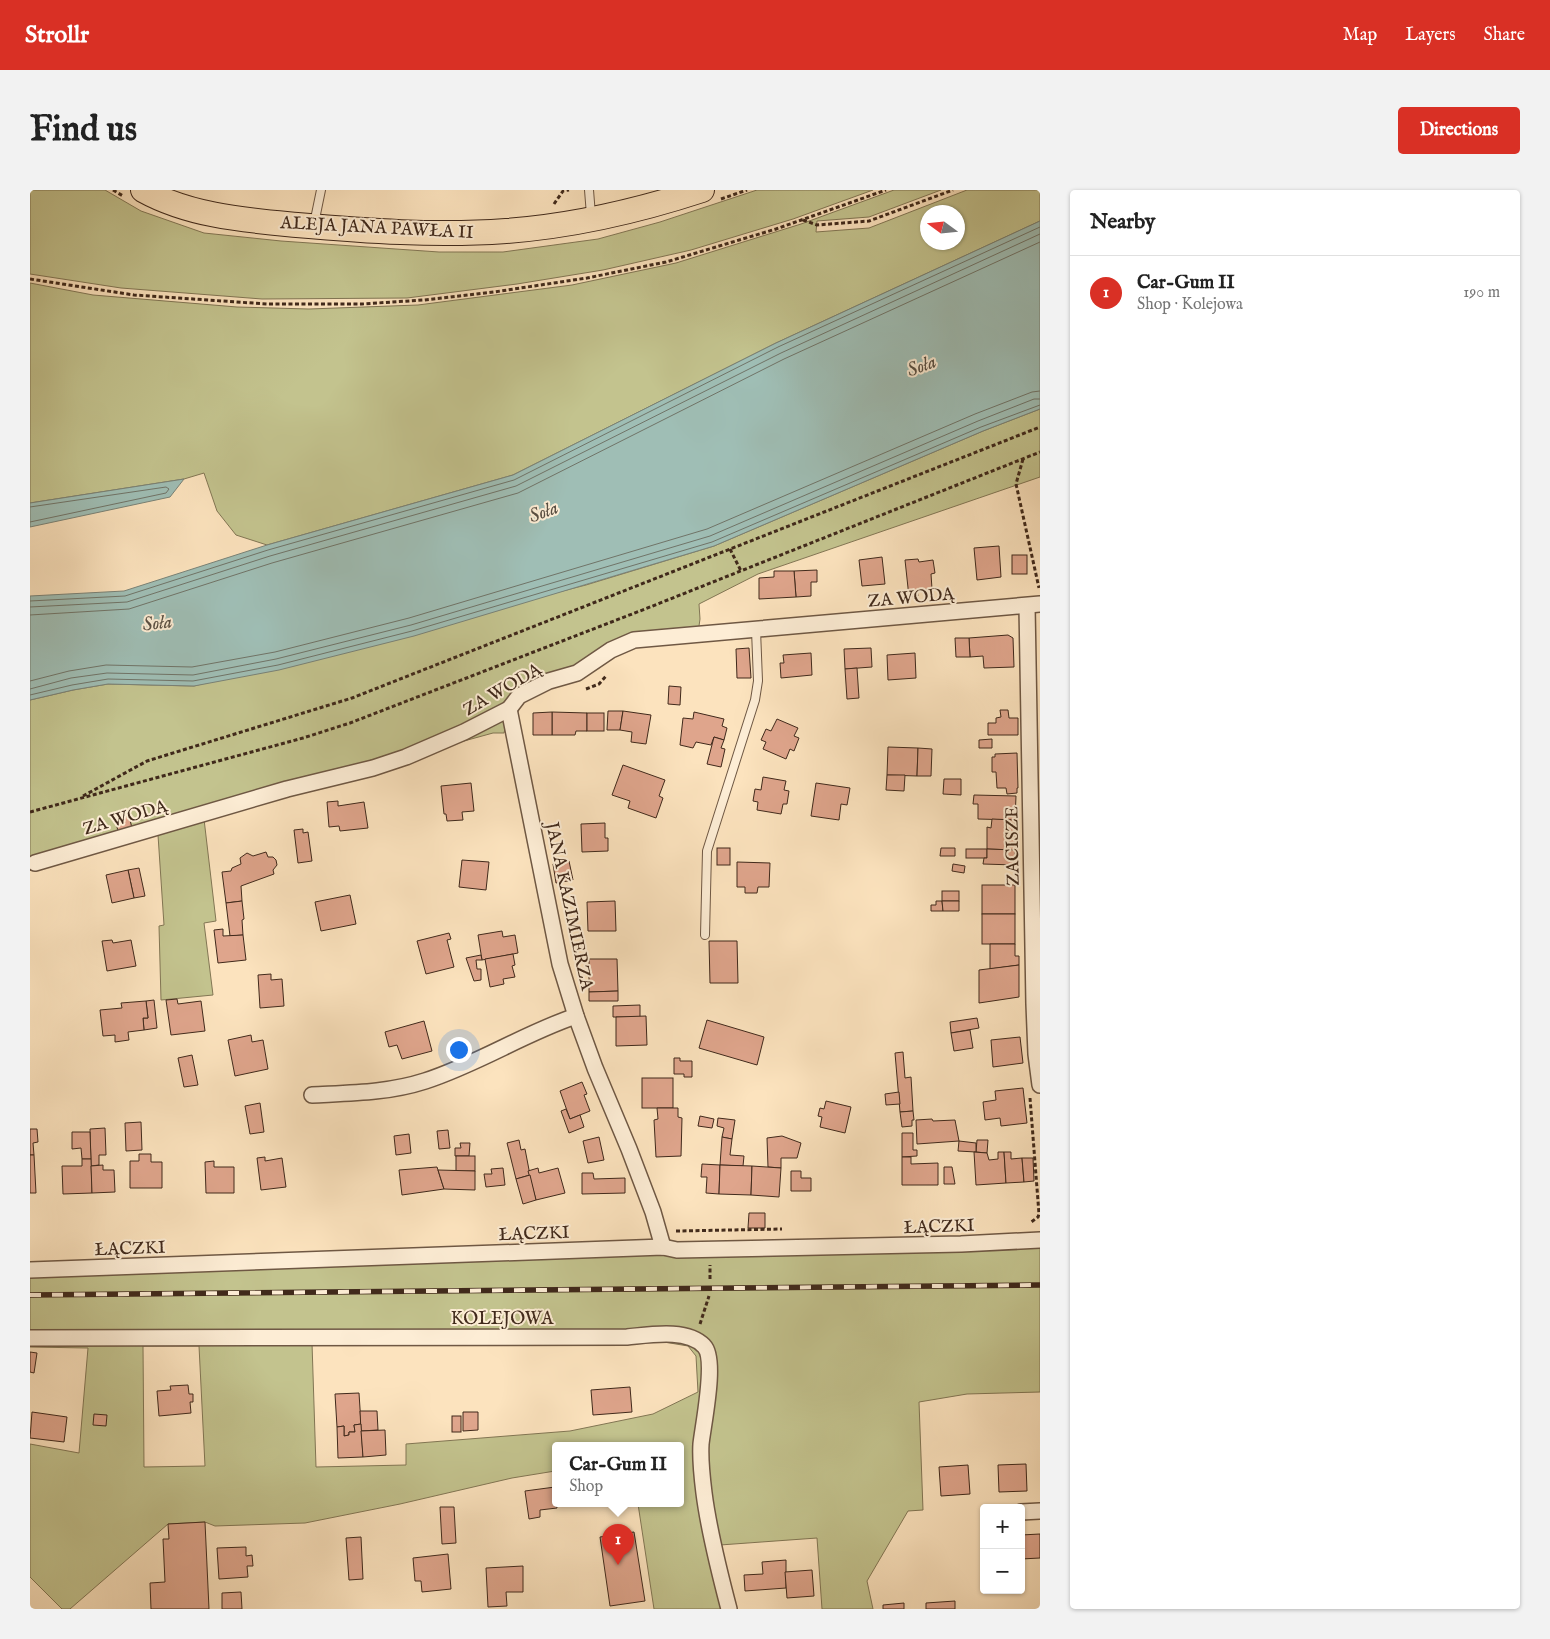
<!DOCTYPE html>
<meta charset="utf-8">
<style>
:root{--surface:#fff;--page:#f2f2f2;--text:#222;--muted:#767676;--line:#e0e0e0;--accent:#d93025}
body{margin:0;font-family:"IM FELL English",serif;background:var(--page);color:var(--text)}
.controls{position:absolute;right:15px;bottom:15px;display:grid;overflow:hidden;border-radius:5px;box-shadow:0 1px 4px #0004}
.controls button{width:45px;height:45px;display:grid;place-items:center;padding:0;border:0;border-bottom:1px solid var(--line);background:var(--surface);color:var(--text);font:25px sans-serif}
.compass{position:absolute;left:890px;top:15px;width:45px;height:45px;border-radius:50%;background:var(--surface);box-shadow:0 1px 4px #0004;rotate:285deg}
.you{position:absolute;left:428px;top:859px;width:18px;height:18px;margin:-12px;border:4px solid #fff;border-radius:50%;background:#1a73e8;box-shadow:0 0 0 8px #1a73e833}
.badge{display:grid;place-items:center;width:32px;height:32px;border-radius:50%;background:var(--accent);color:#fff;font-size:16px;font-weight:700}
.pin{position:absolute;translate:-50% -41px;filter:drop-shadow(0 1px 2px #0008)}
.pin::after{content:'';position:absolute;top:26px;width:18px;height:15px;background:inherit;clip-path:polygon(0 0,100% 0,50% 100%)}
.popup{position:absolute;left:522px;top:1252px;width:132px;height:65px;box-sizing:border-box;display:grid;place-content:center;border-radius:5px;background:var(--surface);filter:drop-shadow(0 1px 4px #0005);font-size:16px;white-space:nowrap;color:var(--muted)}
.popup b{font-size:19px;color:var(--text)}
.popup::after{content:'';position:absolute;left:50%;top:100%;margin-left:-10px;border:10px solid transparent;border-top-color:var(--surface)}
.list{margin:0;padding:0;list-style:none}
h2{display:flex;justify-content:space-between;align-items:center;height:65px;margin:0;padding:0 20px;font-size:21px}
h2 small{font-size:16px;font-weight:400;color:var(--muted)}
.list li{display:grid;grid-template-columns:32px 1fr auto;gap:15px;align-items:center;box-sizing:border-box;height:75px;padding:0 20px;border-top:1px solid var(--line)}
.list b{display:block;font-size:19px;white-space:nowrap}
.list p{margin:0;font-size:16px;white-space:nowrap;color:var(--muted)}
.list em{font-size:16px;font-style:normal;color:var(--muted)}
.map{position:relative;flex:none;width:1010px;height:1419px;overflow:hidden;border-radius:5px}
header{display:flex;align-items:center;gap:30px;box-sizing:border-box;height:70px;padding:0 25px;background:var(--accent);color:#fff}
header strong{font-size:24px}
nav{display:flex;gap:28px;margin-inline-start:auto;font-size:18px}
.intro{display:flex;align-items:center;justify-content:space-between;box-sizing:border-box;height:120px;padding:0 30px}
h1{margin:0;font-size:35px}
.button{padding:12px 22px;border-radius:5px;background:var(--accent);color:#fff;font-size:18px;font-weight:700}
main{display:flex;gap:30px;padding:0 30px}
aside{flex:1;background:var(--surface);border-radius:5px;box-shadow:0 1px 4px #0004}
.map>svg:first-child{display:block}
.green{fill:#c3c38e;stroke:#827654;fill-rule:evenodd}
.water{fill:#9fbeb5;stroke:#798277}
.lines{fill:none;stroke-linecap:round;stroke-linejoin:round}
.shore{stroke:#707468;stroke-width:1}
.building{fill:#dfa58c;stroke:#40291b}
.lane-casing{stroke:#6f5844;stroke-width:10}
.street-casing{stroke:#6f5844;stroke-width:18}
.primary-casing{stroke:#40291b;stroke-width:26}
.path{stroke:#40291b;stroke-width:3;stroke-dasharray:4 2.5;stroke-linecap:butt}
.lane{stroke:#fdedd5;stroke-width:8}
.street{stroke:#fdedd5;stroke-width:15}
.primary{stroke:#fce3be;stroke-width:24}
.rail-casing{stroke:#40291b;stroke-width:5.5}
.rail{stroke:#fdedd5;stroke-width:4;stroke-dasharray:11;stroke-linecap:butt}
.labels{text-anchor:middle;stroke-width:4;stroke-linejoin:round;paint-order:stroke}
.street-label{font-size:18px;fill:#40291b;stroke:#fdedd5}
.water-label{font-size:19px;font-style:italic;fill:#584e42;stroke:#fdedd5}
</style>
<header>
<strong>Strollr</strong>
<nav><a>Map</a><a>Layers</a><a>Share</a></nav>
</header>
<div class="intro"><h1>Find us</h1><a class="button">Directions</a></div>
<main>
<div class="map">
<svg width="1010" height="1419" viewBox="0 0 1010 1419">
<rect width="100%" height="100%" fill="#fce3be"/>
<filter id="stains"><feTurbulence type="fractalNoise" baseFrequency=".004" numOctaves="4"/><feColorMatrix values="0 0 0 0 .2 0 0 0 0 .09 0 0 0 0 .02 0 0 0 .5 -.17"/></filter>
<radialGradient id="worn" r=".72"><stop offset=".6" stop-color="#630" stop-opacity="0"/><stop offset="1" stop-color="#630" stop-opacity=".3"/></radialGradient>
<g class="green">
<path d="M0 0H75L111 21 174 43 251 51 409 62H473L568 49 630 32 727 0H843L763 29 661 60 573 80 487 94 377 108 232 109 91 98 0 84Z"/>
<path d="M864 0H911L839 27 787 31 786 42 839 38 937 0H1010V31L746 153 483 285 237 355 206 345 187 321 174 283 154 289 0 313V93L63 105 207 117 279 119 388 115 542 95 646 73 771 34ZM898 22H928V52H898Z"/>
<path d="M1010 219V287L728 384 669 414 670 429 668 443 604 450 479 519 474 543H463L376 567 174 629 186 731 174 733 183 805 131 810 129 736 134 735 128 645 108 642 5 673 0 681V510L43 500 78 494 164 496 556 395 684 356 953 241Z"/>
<path d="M1010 1050V1202L937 1204 889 1212 893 1320 878 1321 837 1391 843 1419H792L787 1348 690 1355 699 1419H624L608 1314H650V1256H526L525 1281 482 1288 370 1314 275 1333 185 1336 175 1332 138 1334 40 1419H32L0 1387V1254L49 1263 58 1158 0 1157V1080ZM634 1152 658 1156 666 1166 668 1202 623 1224 540 1241 376 1254V1275L286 1277 282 1153ZM113 1156H169L175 1276 114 1277Z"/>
</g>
<g class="water">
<path d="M1010 31V219L953 241 684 356 384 446 249 480 164 496 78 494 43 500 0 510V406L94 401 237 355 483 285 746 153Z"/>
<path d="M154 289 140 307 0 337V313Z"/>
</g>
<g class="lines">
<g class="shore">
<path d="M0 317 136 297 139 299 136 303 0 332"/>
<path d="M0 411 95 406 238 360 484 290 748 157 1010 37"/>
<path d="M0 417 97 412 240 366 486 296 751 163 1010 44"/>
<path d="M0 425 99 419 242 373 488 303 754 169 1010 52"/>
<path d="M0 491 39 481 76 475 162 477 245 462 379 428 677 339 945 224 1002 202 1010 201"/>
<path d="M0 499 41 488 77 483 163 485 246 469 381 435 680 346 948 231 1004 209H1010"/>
<path d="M0 505 42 495 78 489 163 491 248 475 382 441 682 352 951 237 1010 215"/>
</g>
</g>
<g class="building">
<path d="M969 356 971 387 947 390 944 358Z"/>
<rect x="982" y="365" width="15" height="19"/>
<path d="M852 367 855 394 832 396 829 370Z"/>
<path d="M888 369 889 372 903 370 905 383 901 384 902 399 887 400 888 406 879 407 875 370Z"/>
<path d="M787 380V392H781V406L766 407 764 381Z"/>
<path d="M744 381H764L766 407 729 409V388L744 387Z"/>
<path d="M978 445 983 448 984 477 954 478 953 466 940 467 939 448Z"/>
<path d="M925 448H939L940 467H926Z"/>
<path d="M719 458 721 488H707L706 459Z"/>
<path d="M841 458 842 477 815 479 814 459Z"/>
<path d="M781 463 782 485 751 488 750 473H754L753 465Z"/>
<path d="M885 463 886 488 858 490 857 465Z"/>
<path d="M827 478 829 508 817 509 815 479Z"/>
<path d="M639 496 651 497 650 515 638 514Z"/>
<path d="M970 520H978L979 528H988V545H958V533H966V528L971 527Z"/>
<path d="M578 521H593L590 540H577Z"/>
<path d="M593 521 621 525 616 554 601 552 602 542 590 540Z"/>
<path d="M522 522 557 523V541H546L545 545H522Z"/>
<path d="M522 522V545H503V523Z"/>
<path d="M664 522 694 529 692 536 697 538 694 550 684 547 681 555 666 552 663 558 650 555 653 528 663 529Z"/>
<rect x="557" y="523" width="17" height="18"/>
<path d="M747 529 768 538 764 546 769 548 764 561 760 559 756 569 733 559 736 552 731 550 736 539 741 541Z"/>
<path d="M684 547 694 550 691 558 695 559 691 577 677 574Z"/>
<path d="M962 549V558H949V550Z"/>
<path d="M858 557 888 558 887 586 857 585Z"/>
<path d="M888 558 902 559 901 586H887Z"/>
<path d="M987 563 988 598H987V603L977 604 976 598H967L966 582H962V567H965V564Z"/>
<path d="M593 575 635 590 629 606 633 608 626 628 598 618 600 611 582 605Z"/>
<path d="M857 585H875L874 601 856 600Z"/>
<path d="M733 587 756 591 754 600 759 601 757 614H753L751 624 727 620 728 612 723 611 725 599 731 600Z"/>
<path d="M914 589H931V605L913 604Z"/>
<path d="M441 593 444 621 432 622 433 630 417 631 416 624H414L411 596Z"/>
<path d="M786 593 820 598 817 615 811 614 809 630 781 626Z"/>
<path d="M944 605 986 606 985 630 948 629V614H943Z"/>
<path d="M308 611V616L334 612 338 638 310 641 309 636 299 637 297 612Z"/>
<path d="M99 626 102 638 88 641 85 629Z"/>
<path d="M962 629 985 630V660L957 659V637L961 638Z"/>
<path d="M575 633V648H578V661L552 662 551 634Z"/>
<path d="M273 639V643L278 642 282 671 268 673 264 640Z"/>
<rect x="687" y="658" width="13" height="17"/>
<path d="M911 658H925V666H910Z"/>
<rect x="936" y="659" width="21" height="9"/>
<path d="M957 659 985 660V675L953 674 954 668H957Z"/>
<path d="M236 662 238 667H243L246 670 247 675 243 680 244 684 211 696 212 711 196 713 192 682 201 681 202 678 211 674 210 668 217 663 223 666Z"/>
<path d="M432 670 459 672 456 700 429 697Z"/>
<path d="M539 671 543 690 526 693 523 674Z"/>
<path d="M707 672 740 673 739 697H728L727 703H715V697H707Z"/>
<path d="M923 674 935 676 934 683 922 681Z"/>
<path d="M109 678 115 706 104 708 98 680Z"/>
<path d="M98 680 104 708 82 713 76 685Z"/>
<rect x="952" y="695" width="33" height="29"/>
<rect x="912" y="701" width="17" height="10"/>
<path d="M320 705 326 734 291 741 285 712Z"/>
<path d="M212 711 214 729 212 730 213 745 200 746 196 713Z"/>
<path d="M585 711 586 741H558L557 712Z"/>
<path d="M906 711H912L913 721H901V715H906Z"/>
<path d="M912 711H929V721H913Z"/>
<rect x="952" y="724" width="33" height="30"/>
<path d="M193 739V746L213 745 216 770 188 773 184 740Z"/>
<path d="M472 741 473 747 485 745 488 763 452 770 448 745Z"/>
<path d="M419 743 421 749 417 750 424 777 396 784 387 751Z"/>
<path d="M82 750 83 753 101 750 106 776 77 781 72 751Z"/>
<path d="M679 751H707L708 793H680Z"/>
<path d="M960 754H985V766H989V775L960 779Z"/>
<path d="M483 764 485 775 482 776 485 787 473 789 474 794 460 797 455 769Z"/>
<path d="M451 765 452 770H446L447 779H451V790L444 791 436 768Z"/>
<path d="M559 769H587L588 801 559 802Z"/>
<path d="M989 775V807L949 813V780Z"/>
<path d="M241 784V790L252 789 254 816 230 818 228 785Z"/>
<path d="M588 801V811H559V802Z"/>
<path d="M147 809 148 814 171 811 175 841 141 845 136 810Z"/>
<path d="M124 810 127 838 114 840 113 828H118L116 811Z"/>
<path d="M116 811 118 828H113L114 840 98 842 99 850 85 852V845L73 846 70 820 92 818 91 813Z"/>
<path d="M610 815V827H583V816Z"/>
<path d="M616 826 617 855 586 856V827Z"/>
<path d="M947 828 949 838 921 843 920 832Z"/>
<path d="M677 830 734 847 727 875 669 858Z"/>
<path d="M394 831 402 861 372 869 367 855 359 857 355 842Z"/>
<path d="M940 840 943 858 924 861 921 843Z"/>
<path d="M221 845 222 852 233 850 238 879 205 886 198 850Z"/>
<path d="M990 847 993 873 963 877 961 850Z"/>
<path d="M873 862 875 888 881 887 883 921 870 922 865 863Z"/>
<path d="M162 865 168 895 154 897 148 868Z"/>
<path d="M644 868H650V871H662V887H654V884H644Z"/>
<rect x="612" y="888" width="31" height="30"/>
<path d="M552 892 557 904 554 905 560 921 540 929 530 901Z"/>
<path d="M993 898 997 933 971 936 970 928 955 930 953 912 966 910 965 901Z"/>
<path d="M869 902 870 914 856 915 855 904Z"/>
<path d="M796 911 821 917 815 943 790 937 792 927 788 926 790 918 794 919Z"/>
<path d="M230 913 234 942 220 944 215 916Z"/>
<path d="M627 918H648V927L652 928 651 966 626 967 624 930 628 929Z"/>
<path d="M536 919 540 929 550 925 554 937 539 943 531 921Z"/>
<path d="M883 921 884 930H882V936L872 937 870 922Z"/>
<path d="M670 926 684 929 682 938 668 936Z"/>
<path d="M688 928 705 930 702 949 692 947 694 938 687 936Z"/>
<path d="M902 929 903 931 925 930 929 951 887 954 886 930Z"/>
<path d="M111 932 112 960 96 961 95 933Z"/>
<path d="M75 938 76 965H69V975L61 976 60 939Z"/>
<path d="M0 939H7L8 952 3 953 4 965H0Z"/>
<path d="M418 940 420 958 409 959 407 941Z"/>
<path d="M42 942H60L61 969H52L51 958 42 959Z"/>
<path d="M872 943H883V960H887V966L872 967Z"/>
<path d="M379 944 381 963 366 965 364 946Z"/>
<path d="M752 946 771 953 767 968H751V978L738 977 737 948Z"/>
<path d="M569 947 574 970 558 973 553 951Z"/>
<path d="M692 947 702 949 700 965 714 966 713 976 690 975Z"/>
<path d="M489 950 491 960 495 959 500 985 486 989 477 953Z"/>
<path d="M947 950H958L957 963 946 962Z"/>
<path d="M929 951 946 953V962L928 961Z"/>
<path d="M430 953H440L439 966H425V958H431Z"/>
<path d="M944 962 957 963 959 970 968 969V962H974L976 993 946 995Z"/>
<path d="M974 962H981V969L992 968 994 992 976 993Z"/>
<path d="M109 964H121V972H132V998H100V971H109Z"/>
<path d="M0 965H4L6 1003H0Z"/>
<rect x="426" y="966" width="19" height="15"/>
<path d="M235 967V971L252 968 256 997 231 1000 227 968Z"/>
<path d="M872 967H881V974L908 973V995H872Z"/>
<path d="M992 968H1003L1004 991 994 992Z"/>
<path d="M52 969H61L62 1003 33 1004 32 976H52Z"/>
<path d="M184 971V977H204V1003H176L175 972Z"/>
<path d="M672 974 690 975 689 1004 676 1003 677 987H671Z"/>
<path d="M73 975V980H84L85 1002 62 1003 61 976Z"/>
<path d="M690 975 722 976 721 1005 689 1004Z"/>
<path d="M722 976 751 978 749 1007 721 1005Z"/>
<path d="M407 977 414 999 372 1005 369 980Z"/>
<path d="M914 977H922L925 994H914Z"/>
<path d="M473 978 475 995 456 997 454 984H462L461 979Z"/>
<path d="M508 978 509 983 528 978 535 1003 506 1010 498 981Z"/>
<path d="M408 980 445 981V1000L414 999Z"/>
<path d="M761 981H771V988H781V1001H761Z"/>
<path d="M552 983H563L564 989 595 988V1003L552 1004Z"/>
<path d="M500 985 506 1010 493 1014 486 989Z"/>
<path d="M719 1023H735V1038H718Z"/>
<path d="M0 1162 7 1163 4 1183 0 1182Z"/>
<path d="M158 1195 159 1204H163V1212H160L161 1223 129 1226 127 1201 141 1200 140 1196Z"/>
<path d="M600 1197 602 1222 563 1225 561 1200Z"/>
<path d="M329 1203 331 1234 324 1235 325 1242H319V1245L314 1246V1236L307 1237 305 1204Z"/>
<path d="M330 1221H347L348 1240 331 1241Z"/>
<path d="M2 1222 37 1227 34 1252 0 1248Z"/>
<path d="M433 1222H448V1240L433 1241Z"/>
<path d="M64 1224 77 1225 76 1236 63 1235Z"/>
<rect x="422" y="1226" width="9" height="16"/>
<path d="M331 1234 333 1267 308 1268 307 1237 314 1236V1246L319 1245V1242H325L324 1235Z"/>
<path d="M355 1240 356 1265 333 1267 331 1241Z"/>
<path d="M996 1274 997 1301 969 1302 968 1275Z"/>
<path d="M938 1275 940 1304 911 1306 909 1277Z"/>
<path d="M525 1297 527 1318 510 1320V1327L499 1329 495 1301Z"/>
<path d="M410 1317H424L426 1353 412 1354Z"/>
<path d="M175 1332 179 1419H121L120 1393 135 1392 133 1349H139L138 1334Z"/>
<path d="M604 1342 615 1411 580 1416 570 1347Z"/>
<path d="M1010 1344V1368L991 1369V1345Z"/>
<path d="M331 1347 333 1389 319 1390 316 1348Z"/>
<path d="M216 1357V1366L222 1365 223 1376H217L218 1387 189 1389 187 1358Z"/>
<path d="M418 1364 421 1399 392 1402 391 1391H385L383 1368Z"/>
<path d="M756 1370V1398L715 1401 714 1385 733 1384 732 1372Z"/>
<path d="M493 1376V1402H476L477 1416 458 1417 456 1378Z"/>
<path d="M782 1380 784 1406 757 1408 755 1382Z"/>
<path d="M211 1402 212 1419H192V1403Z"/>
<path d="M925 1411V1419H896V1413Z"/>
<path d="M874 1413V1419H853V1415Z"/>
</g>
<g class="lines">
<g class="lane-casing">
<g id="lane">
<path d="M559 0 561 25"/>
<path d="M284 34 291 0"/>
<path d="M675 745 677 661 725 510 728 491 726 440"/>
</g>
</g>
<g class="street-casing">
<g id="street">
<path d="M997 416 1004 814 1006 864 1010 895"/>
<path d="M479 519 530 774 546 826 565 878 599 959 623 1022 633 1057"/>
<path d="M5 673 257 599 343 578 376 567 434 542 479 519 489 506 519 491 547 483 581 460 604 450 1010 414"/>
<path d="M282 905C320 903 358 903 395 891 448 874 495 843 546 826"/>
<path d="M0 1080 633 1057 647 1060 931 1054 1010 1050"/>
<path d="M0 1148 597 1147C619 1145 657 1138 674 1156 687 1169 673 1235 671 1254 670 1270 672 1287 674 1303 679 1342 689 1381 699 1419"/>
<path d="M991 1322 1010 1321"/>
</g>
</g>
<g class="primary-casing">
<path id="primary" d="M113 0C160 26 215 30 267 35 336 41 406 46 476 41 543 36 608 21 672 0"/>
</g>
<g class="path">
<path d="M83 0 93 6"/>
<path d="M691 9 717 0"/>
<path d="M524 14 533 1 539 0"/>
<path d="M773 30 787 35 839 31 923 0"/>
<path d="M0 89 104 105 237 114H332L394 110 464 102 557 88 636 72 746 39 856 0"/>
<path d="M993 269 986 294 1009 398"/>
<path d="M700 359 711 381"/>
<path d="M556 499 569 494 577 485"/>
<path d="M53 606 117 571 322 508 1010 237"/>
<path d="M0 622 273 548 320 533 615 419 1010 262"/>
<path d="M1000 908 1009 1024 1008 1027 1000 1033"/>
<path d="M646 1041 752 1039"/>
<path d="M680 1089V1075"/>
<path d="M670 1134 679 1106"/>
</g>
<use href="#lane" class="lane"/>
<use href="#street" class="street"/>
<use href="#primary" class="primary"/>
<g class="rail-casing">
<path id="rail" d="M0 1105 1010 1095"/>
</g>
<use href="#rail" class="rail"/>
</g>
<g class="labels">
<g class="street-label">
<text transform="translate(347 37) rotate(3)" y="6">ALEJA JANA PAWŁA II</text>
<text transform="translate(881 407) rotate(-5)" y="6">ZA WODĄ</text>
<text transform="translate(472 499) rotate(-30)" y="6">ZA WODĄ</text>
<text transform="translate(95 627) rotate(-16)" y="6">ZA WODĄ</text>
<text transform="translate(982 656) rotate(-91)" y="6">ZACISZE</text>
<text transform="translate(540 716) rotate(78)" y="6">JANA KAZIMIERZA</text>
<text transform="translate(909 1036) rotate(-2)" y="6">ŁĄCZKI</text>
<text transform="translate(504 1043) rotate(-2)" y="6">ŁĄCZKI</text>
<text transform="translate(100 1058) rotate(-2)" y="6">ŁĄCZKI</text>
<text x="472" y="1134">KOLEJOWA</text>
</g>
<g class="water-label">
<text transform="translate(891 175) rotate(-21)" y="7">Soła</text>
<text transform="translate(513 321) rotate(-21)" y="7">Soła</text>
<text transform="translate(127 432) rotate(-7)" y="7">Soła</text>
</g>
</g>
<rect width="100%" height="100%" filter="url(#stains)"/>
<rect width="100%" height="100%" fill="url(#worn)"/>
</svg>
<div class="controls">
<button>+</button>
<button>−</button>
</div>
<svg class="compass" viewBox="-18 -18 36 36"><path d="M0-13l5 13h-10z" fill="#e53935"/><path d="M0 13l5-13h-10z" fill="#767676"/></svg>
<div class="you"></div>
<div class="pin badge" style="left:588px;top:1375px">1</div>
<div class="popup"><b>Car-Gum II</b>Shop</div>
</div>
<aside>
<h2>Nearby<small></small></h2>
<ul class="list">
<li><span class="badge">1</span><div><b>Car-Gum II</b><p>Shop · Kolejowa</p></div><em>190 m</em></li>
</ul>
</aside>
</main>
